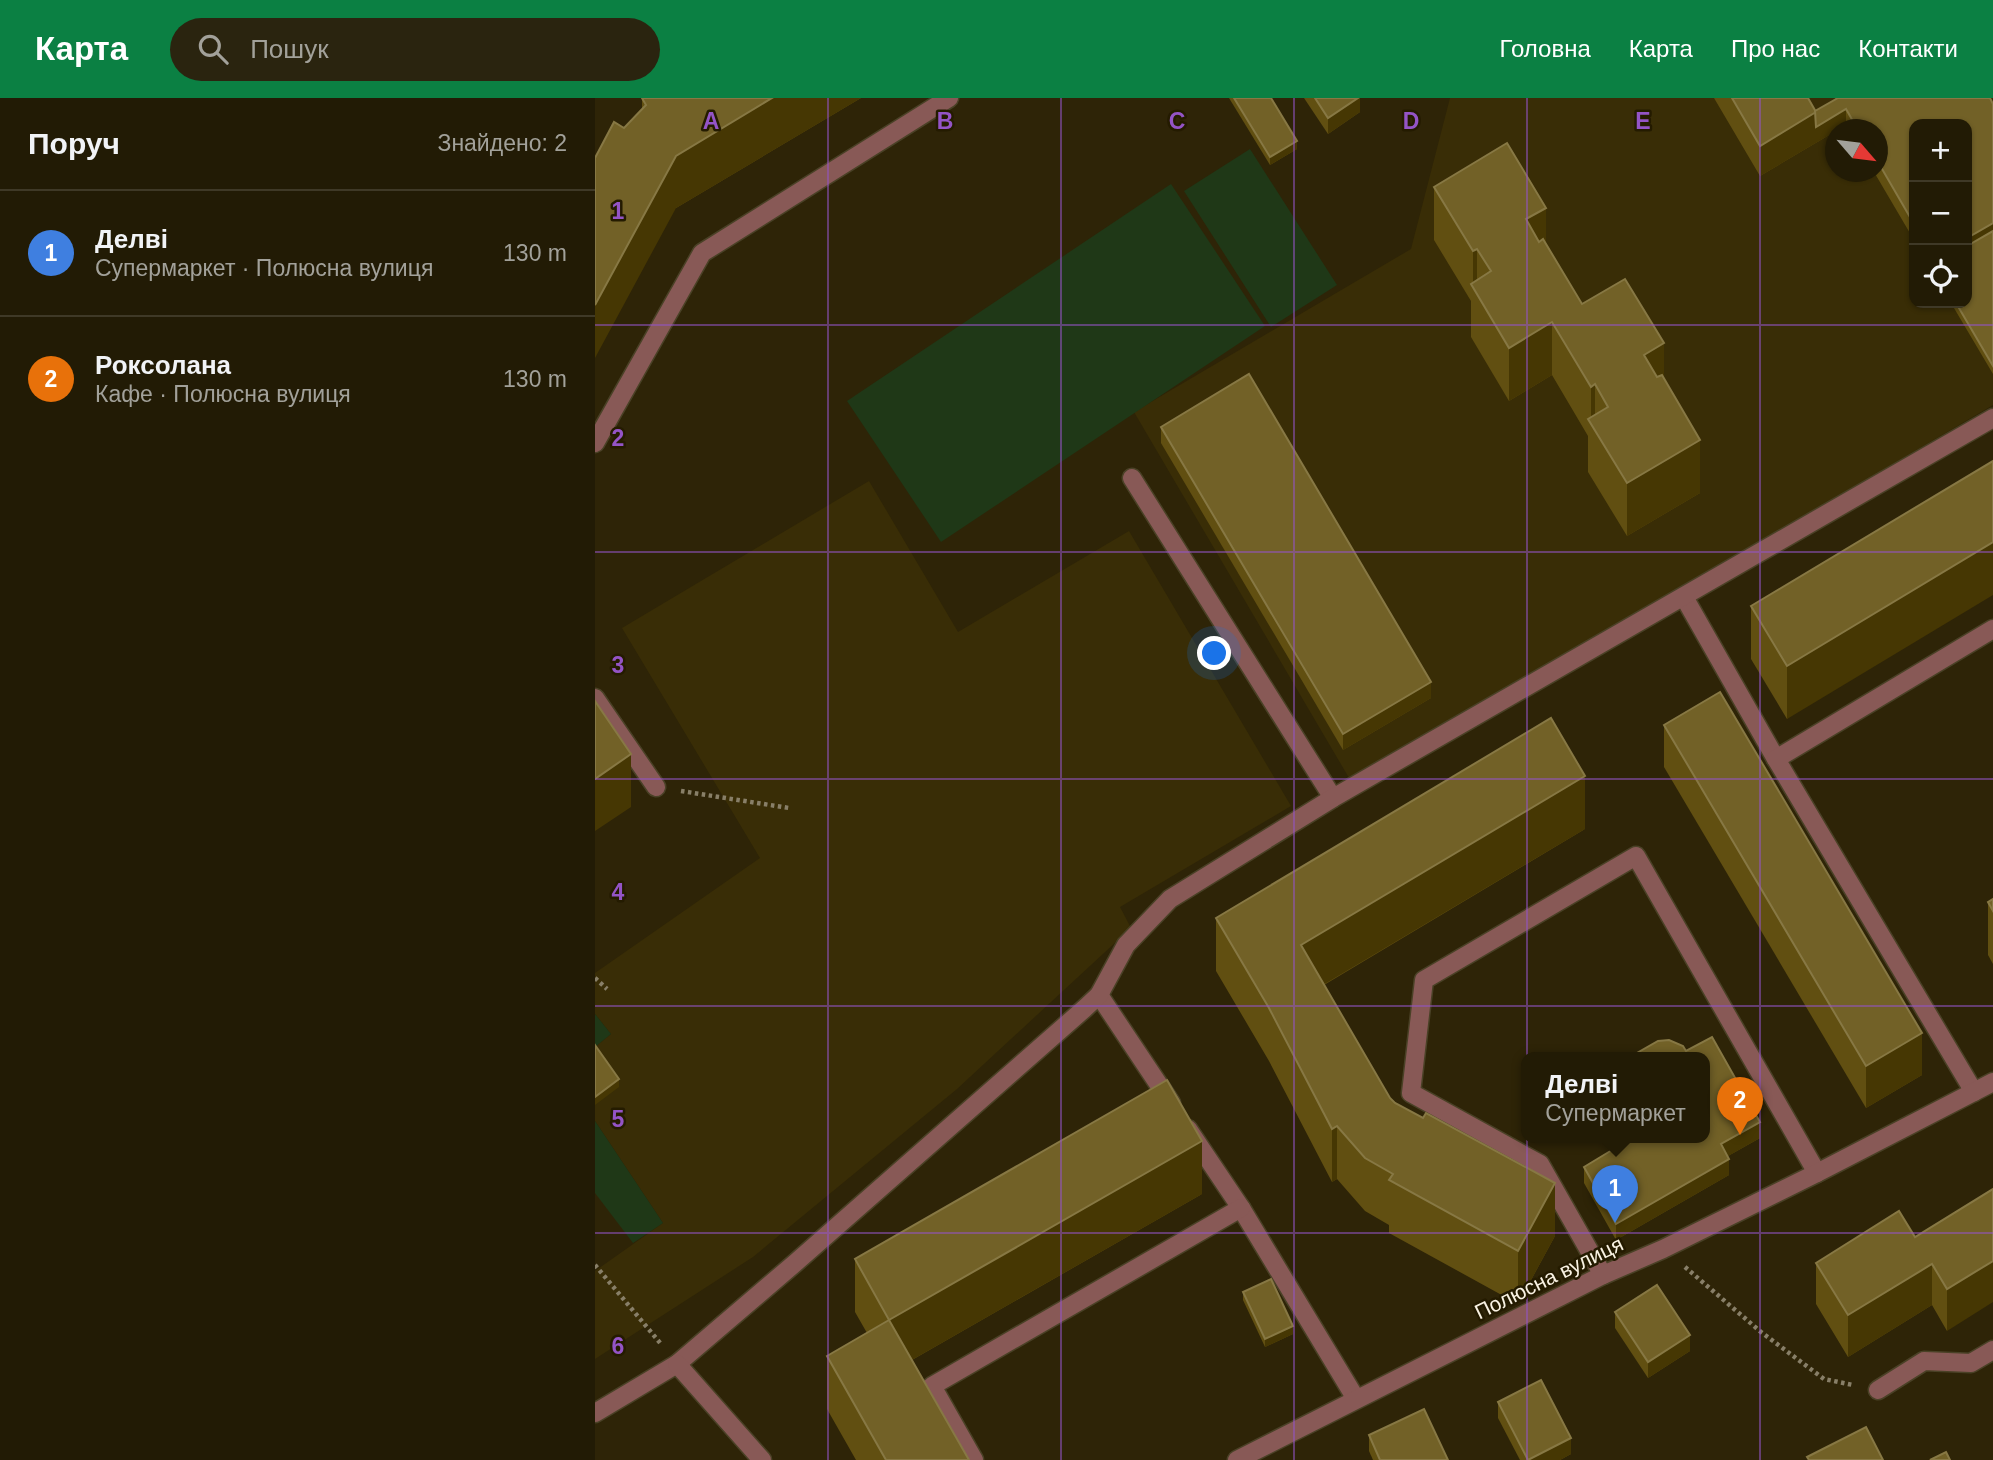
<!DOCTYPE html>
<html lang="uk">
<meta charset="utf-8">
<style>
:root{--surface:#221b05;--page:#2a240f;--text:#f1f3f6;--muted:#a2a19a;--line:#3f3927;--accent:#0b8043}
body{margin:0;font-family:Helvetica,sans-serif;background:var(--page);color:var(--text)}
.controls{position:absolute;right:21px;top:21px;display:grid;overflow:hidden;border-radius:14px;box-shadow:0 2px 5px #0004}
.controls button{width:63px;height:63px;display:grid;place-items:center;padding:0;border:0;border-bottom:2px solid var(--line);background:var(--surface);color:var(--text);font:35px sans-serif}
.compass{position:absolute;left:1230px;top:21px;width:63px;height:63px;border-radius:50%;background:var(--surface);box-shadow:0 2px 5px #0004;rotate:118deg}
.you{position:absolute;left:620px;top:556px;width:24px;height:24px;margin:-18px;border:5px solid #fff;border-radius:50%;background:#1a73e8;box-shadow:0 0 0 10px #1a73e833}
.badge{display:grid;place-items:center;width:46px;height:46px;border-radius:50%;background:var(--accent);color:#fff;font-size:23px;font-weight:700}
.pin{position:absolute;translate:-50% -58px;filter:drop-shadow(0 2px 4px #0008)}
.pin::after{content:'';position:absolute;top:37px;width:24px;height:21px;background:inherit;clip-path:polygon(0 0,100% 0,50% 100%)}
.popup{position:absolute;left:926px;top:954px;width:189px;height:91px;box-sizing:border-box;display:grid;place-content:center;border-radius:14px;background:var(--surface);filter:drop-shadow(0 2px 5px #0005);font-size:23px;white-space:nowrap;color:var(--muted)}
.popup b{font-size:26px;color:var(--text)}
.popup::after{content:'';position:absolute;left:50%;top:100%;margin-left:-14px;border:14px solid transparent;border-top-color:var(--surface)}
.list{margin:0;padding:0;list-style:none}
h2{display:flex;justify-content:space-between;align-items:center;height:91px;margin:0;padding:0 28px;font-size:30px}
h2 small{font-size:23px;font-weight:400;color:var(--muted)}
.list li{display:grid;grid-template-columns:46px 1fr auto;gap:21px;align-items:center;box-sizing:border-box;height:126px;padding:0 28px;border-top:2px solid var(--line)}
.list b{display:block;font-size:26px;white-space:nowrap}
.list p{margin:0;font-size:23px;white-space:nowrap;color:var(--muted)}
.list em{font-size:23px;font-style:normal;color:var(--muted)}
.icon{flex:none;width:38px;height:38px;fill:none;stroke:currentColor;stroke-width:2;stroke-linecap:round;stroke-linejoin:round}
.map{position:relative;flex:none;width:1398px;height:1362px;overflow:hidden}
header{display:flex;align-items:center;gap:42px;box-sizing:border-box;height:98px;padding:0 35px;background:var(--accent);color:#fff}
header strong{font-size:33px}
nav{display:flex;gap:38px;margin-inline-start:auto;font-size:24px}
.search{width:490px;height:63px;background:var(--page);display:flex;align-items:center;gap:18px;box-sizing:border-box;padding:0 24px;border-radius:38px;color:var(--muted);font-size:26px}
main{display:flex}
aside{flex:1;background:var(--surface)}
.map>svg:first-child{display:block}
.built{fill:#392d06;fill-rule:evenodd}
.green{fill:#1f3817}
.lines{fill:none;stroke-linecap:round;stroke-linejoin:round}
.service-casing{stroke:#4a4126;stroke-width:21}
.minor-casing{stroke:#4a4126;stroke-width:21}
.path{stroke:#887f68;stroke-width:4.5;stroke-dasharray:3.5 3.5;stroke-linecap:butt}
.service{stroke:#885956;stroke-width:18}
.minor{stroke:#885956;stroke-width:18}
.wall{fill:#614f11}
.shaded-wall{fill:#463703}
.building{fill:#726127;stroke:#877844;stroke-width:2}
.grid{fill:none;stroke:#9454c6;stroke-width:2;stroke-opacity:0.55}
.labels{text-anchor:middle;stroke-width:5;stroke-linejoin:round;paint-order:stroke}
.street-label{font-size:21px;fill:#f9f2e2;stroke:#241b00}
.grid-label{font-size:23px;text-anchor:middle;font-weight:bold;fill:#9454c6;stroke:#241b00;stroke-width:5;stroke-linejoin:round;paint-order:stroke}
</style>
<header>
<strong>Карта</strong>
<div class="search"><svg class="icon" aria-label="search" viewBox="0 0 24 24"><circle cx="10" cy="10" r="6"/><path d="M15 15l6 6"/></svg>Пошук</div>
<nav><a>Головна</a><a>Карта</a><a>Про нас</a><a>Контакти</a></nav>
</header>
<main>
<aside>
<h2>Поруч<small>Знайдено: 2</small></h2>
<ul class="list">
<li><span class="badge" style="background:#3f7fe0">1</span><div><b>Делві</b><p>Супермаркет · Полюсна вулиця</p></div><em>130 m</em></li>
<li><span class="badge" style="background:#e8710a">2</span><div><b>Роксолана</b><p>Кафе · Полюсна вулиця</p></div><em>130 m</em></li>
</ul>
</aside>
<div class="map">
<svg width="1398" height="1362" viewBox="0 0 1398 1362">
<rect width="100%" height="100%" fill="#2e2407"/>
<g class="built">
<path d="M855 0H1398V307L757 685 539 314 816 151ZM1319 26H1372V205H1319ZM1240 32H1282V74H1240Z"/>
<path d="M274 383 363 534 534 433 696 708 525 809 536 830 362 991 158 1159 0 1261V1173L68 1125 0 1023V949L16 936 0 916V875L165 760 27 530Z"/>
</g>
<g class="green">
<path d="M655 51 742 187 676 229 589 93Z"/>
<path d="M576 86 670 228 346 444 252 303Z"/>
<path d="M0 916 16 936 0 949Z"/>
<path d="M0 1023 68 1125 38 1145 0 1095Z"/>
</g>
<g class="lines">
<g class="service-casing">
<g id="service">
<path d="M0 345 107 155 354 0"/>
<path d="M537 380 738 700"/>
<path d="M1089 499 1181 661"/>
<path d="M0 600 61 689"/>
<path d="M504 897 576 1005"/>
<path d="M1379 994 1181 661 1398 531"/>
<path d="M593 1031 646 1110 761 1301"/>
<path d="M1008 1177 945 1066 816 995 829 882 1041 758 1222 1075"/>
<path d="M1283 1292 1329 1263 1376 1265 1398 1252"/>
<path d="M0 1315 82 1266 199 1166 489 911 504 897 531 847 575 801 738 700 1398 320"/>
<path d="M379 1362 337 1288 646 1110"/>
</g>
</g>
<g class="minor-casing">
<g id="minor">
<path d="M82 1266 167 1362"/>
<path d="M642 1362 1008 1177 1068 1151 1222 1075 1398 984"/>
</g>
</g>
<g class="path">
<path d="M86 693 194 710"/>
<path d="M0 880 12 891"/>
<path d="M0 1167 66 1246"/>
<path d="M1090 1169 1166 1234 1229 1281 1258 1287"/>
</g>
<use href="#service" class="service"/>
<use href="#minor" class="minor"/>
</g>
<g class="wall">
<path d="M47 0H266L81 110 47 12Z"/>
<path d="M634 0H676L702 51 675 67Z"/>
<path d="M709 0H765V14L733 36Z"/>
<path d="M1119 0H1213L1220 13 1240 2V0H1395L1398 6V276L1356 205H1372L1319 26V142L1279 74H1283V32H1254L1251 27 1241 32V33L1165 78Z"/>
<path d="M839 89 951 145 987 206 1069 281 1105 395 1032 438 993 374V338L957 277 914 303 876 239V203L839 142Z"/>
<path d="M566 329 836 600 748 652 566 345Z"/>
<path d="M1398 363 1192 621 1156 561V508Z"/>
<path d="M1069 627 1327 977 1271 1010 1069 669Z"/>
<path d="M990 731 729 887 795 1000 960 1138 923 1206 794 1135V1127L770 1113 742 1081 737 1084 674 963 621 873V820Z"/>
<path d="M1398 801V866L1393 857V804Z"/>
<path d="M1091 953 1165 1040 1133 1058 1134 1077 1021 1142 989 1085V1069L1020 1050 1014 1039H1109Z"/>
<path d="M1398 1091 1352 1233 1337 1207 1253 1259 1221 1206V1165L1320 1139Z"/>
<path d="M607 1096 317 1262 374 1362H261L232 1311V1258L272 1235 260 1214V1161Z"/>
<path d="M648 1194 698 1236 670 1249 648 1202Z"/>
<path d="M1020 1214 1095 1253 1053 1280 1020 1230Z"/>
<path d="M903 1304 976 1356 965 1362H925L903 1320Z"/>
<path d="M774 1337 853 1362H778L774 1353Z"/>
</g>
<g class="shaded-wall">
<path d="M177 0H266L81 110 0 260V207L81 58Z"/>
<path d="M763 0H765V14L733 36V20Z"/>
<path d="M1251 11V27L1244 32H1241V33L1165 78V48L1221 14Z"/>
<path d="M702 43V51L675 67V59Z"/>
<path d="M951 110V163L931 121Z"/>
<path d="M1398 125V141L1372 156V140Z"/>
<path d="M882 151V196L878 189V153Z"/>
<path d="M957 224V277L914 303V250Z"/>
<path d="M1069 245V298L1049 257Z"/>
<path d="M1000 286V331L996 324V289Z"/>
<path d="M1105 342V395L1032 438V385Z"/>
<path d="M1398 444V497L1192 621V568Z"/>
<path d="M836 584V600L748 652V636Z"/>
<path d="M36 656V709L0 733V681Z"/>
<path d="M990 678V731L706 900V847Z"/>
<path d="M1327 935V977L1271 1010V968Z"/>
<path d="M24 981V989L0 1007V999Z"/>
<path d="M1165 1024V1040L1126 1062V1046Z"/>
<path d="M742 1028V1081L737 1084V1031Z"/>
<path d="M607 1043V1096L294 1275V1222Z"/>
<path d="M1134 1061V1077L1021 1142V1126Z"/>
<path d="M960 1085V1138L923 1206V1153Z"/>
<path d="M1398 1163V1204L1352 1233V1191Z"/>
<path d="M1337 1166V1207L1253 1259V1217Z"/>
<path d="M698 1228V1236L670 1249V1241Z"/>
<path d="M1095 1237V1253L1053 1280V1264Z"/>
<path d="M976 1340V1356L965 1362H934Z"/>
</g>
<g class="building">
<path d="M47 0H177L81 58 0 207V60L19 24 29 30 51 7Z"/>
<path d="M639 0H676L702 43 675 59Z"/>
<path d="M720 0H763L733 20Z"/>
<path d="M1137 0H1213L1221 14 1165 48Z"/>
<path d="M1243 0H1395L1398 6V125L1372 140V26H1319V126L1283 64V32H1263L1251 11 1221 29 1220 13Z"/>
<path d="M912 45 951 110 931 121 944 144 948 141 987 206 1030 181 1069 245 1049 257 1062 279 1067 277 1105 342 1032 385 993 321 1013 309 1000 286 996 289 957 224 914 250 876 186 896 173 882 151 878 153 839 89Z"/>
<path d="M1398 133V268L1361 205H1372V148Z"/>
<path d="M654 276 836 584 748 636 566 329Z"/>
<path d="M1398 363V444L1192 568 1156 508Z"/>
<path d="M1125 594 1327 935 1271 968 1069 627Z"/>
<path d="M0 603 36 656 0 681Z"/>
<path d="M956 620 990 678 706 847 795 1000 800 1005 828 1020 831 1015 960 1085 923 1153 794 1082 798 1076 770 1060 742 1028 737 1031 674 910 621 820Z"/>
<path d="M1398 801V813L1393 804Z"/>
<path d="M1117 939 1165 1024 1126 1046 1134 1061 1021 1126 989 1069 1027 1046 1023 1039H1109V959H1035L1063 943 1074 942 1088 948 1091 953Z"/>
<path d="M0 947 24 981 0 999Z"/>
<path d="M572 982 607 1043 294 1222 260 1161Z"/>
<path d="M1398 1091V1163L1352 1191 1337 1166 1253 1217 1221 1165 1304 1113 1320 1139Z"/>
<path d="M676 1181 698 1228 670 1241 648 1194Z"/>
<path d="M1062 1187 1095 1237 1053 1264 1020 1214Z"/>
<path d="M294 1222 374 1362H291L232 1258Z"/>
<path d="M946 1282 976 1340 933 1362 903 1304Z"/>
<path d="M829 1311 853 1362H785L774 1337Z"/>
<path d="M1271 1329 1288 1362H1214L1212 1359Z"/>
<path d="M1351 1354 1355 1362H1335Z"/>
</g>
<path class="grid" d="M233 0V1362M466 0V1362M699 0V1362M932 0V1362M1165 0V1362M0 227H1398M0 454H1398M0 681H1398M0 908H1398M0 1135H1398"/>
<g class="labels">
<g class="street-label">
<text transform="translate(954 1180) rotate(-26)" y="7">Полюсна вулиця</text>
</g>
</g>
<g class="grid-label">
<text x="116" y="31">A</text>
<text x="350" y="31">B</text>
<text x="582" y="31">C</text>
<text x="816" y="31">D</text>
<text x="1048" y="31">E</text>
<text x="23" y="121">1</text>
<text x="23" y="348">2</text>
<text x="23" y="575">3</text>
<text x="23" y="802">4</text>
<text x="23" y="1029">5</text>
<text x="23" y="1256">6</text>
</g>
</svg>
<div class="controls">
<button>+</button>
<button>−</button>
<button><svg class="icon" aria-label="locate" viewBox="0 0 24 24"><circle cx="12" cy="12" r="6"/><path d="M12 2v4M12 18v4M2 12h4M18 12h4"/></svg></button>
</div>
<svg class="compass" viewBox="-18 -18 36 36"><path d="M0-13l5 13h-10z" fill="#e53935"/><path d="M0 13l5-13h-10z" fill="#a2a19a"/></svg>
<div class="you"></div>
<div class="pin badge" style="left:1020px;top:1125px;background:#3f7fe0">1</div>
<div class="popup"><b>Делві</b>Супермаркет</div>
<div class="pin badge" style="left:1145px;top:1037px;background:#e8710a">2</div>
</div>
</main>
